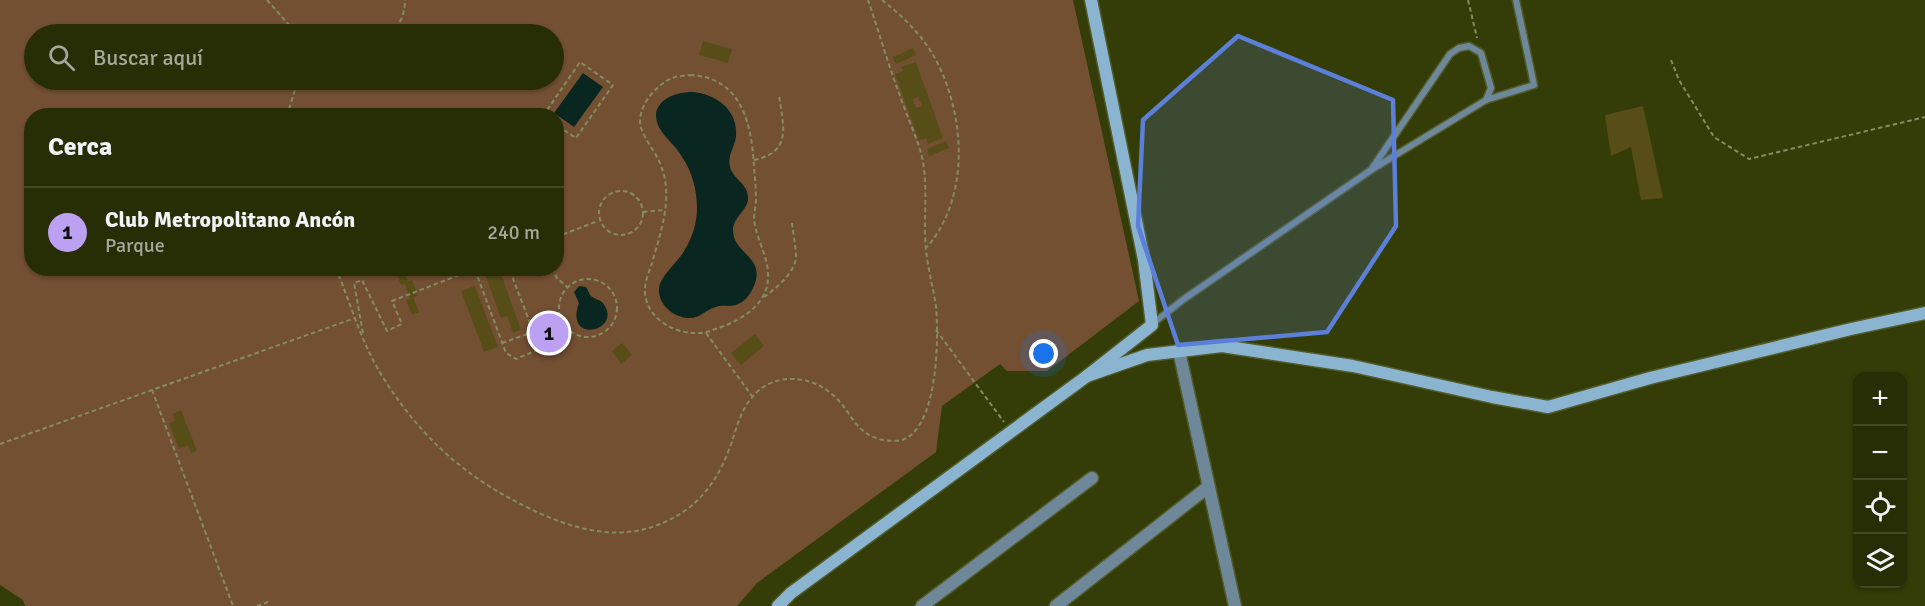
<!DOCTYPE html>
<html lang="es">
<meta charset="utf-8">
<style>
:root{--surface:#272e06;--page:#333a14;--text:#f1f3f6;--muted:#a4a89b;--line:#434a28;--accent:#bca0f2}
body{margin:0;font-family:Signika,sans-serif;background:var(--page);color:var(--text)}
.controls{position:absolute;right:18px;bottom:18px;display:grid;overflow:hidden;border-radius:12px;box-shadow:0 2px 4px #0004}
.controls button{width:54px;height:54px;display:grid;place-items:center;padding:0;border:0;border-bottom:2px solid var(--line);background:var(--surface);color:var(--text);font:30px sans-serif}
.you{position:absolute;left:1044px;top:354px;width:21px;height:21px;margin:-15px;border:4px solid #fff;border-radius:50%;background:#1a73e8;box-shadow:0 0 0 9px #1a73e833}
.badge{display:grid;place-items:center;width:39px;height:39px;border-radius:50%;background:var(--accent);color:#111;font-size:20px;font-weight:700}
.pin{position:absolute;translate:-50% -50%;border:3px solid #fff;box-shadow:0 2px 6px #0006}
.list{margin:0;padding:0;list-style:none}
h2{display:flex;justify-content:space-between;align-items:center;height:78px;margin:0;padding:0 24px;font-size:26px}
h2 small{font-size:20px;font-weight:400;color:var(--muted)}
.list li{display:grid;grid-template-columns:39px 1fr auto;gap:18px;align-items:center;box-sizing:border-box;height:90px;padding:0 24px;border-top:2px solid var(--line)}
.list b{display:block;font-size:22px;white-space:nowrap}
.list p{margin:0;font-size:20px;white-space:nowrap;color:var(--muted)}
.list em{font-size:20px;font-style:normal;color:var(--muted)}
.icon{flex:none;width:33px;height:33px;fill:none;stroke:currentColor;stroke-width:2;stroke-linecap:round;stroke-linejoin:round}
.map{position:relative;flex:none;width:1925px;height:606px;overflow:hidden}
.search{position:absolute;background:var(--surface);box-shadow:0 2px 4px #0004;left:24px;top:24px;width:540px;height:66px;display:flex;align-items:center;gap:15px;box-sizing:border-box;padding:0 21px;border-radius:33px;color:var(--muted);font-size:22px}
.panel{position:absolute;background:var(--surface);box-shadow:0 2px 4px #0004;left:24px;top:108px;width:540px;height:168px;border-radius:24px}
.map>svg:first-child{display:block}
.green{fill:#745033;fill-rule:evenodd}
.water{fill:#092620}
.building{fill:#574e17;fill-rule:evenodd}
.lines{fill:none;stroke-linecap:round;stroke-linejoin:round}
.lane-casing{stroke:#525b2a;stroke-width:9}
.street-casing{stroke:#525b2a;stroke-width:15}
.secondary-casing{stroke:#525b2a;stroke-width:15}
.path{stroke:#848c62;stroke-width:2;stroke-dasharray:4.5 3;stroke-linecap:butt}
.lane{stroke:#6e889a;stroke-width:6}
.street{stroke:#6e889a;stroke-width:12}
.secondary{stroke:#8bb4d1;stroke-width:12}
.marked{fill:#5c80d9;fill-opacity:0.2;stroke:#5c80d9;stroke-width:4.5;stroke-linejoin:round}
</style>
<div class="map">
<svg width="1925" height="606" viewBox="0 0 1925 606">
<rect width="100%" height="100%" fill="#343d08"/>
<path class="green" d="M0 0H1073L1139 301 1047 371H1007L1000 364 942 406 936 452 757 583 737 606H25L23 600 0 585ZM34 34H554V80H34ZM32 116H556V268H32Z"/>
<g class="water">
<path d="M583 73 603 87 574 127 554 113Z"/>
<path d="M694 92C717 95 738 110 736 136 735 147 727 155 730 167 733 179 748 184 748 197 749 209 734 216 733 229 732 255 768 256 753 288 750 295 745 301 738 304 730 308 723 304 716 307 704 310 701 319 687 318 678 317 669 312 664 305 648 282 674 269 684 251 692 239 697 223 697 208 697 191 692 171 682 157 677 147 668 141 662 132 644 106 670 91 694 92Z"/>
<path d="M579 286 586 287C588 290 589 293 590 295 594 300 602 299 605 306 620 332 564 344 579 303L574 292Z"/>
</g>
<g class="building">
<path d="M703 41 732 49 728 63 699 55Z"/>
<path d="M913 48 916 55 896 64 893 57Z"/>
<path d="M916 62 943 138 928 144 926 138 919 141 895 74 903 71 901 67ZM918 97 922 106 916 108 913 99Z"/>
<path d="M317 80H336V89L316 88Z"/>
<path d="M1643 106 1663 198 1641 200 1631 147 1611 156 1605 115Z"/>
<path d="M946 141 949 148 929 156 927 149Z"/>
<path d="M399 268H403L408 281 412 280 418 296 413 297 419 312 412 315 406 300 410 299 405 284 401 285 395 270Z"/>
<path d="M499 268 521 330 513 333 507 316 501 318 485 274Z"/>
<path d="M475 286 498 347 484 352 461 291Z"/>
<path d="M755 334 764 346 741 365 731 353Z"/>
<path d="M622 343 632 355 621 364 612 351Z"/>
<path d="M181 410 197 451 191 453 188 445 179 449 169 423 175 421 173 414Z"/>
</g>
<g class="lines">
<g class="lane-casing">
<g id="lane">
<path d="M1486 100 1534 85 1516 0"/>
<path d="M1152 324 1184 299 1371 170 1486 100 1491 88 1481 53 1469 46 1459 48 1450 54 1371 170"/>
</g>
</g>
<g class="street-casing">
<g id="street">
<path d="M1179 351 1235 606"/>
<path d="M922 606 1092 478"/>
<path d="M1056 606 1208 487"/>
</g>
</g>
<g class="secondary-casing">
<g id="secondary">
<path d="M1087 376 1147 355 1222 346 1353 366 1492 397 1548 407 1650 378 1851 329 1925 313"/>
<path d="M778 606 791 593 1087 376 1152 325 1144 260 1091 0"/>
</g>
</g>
<g class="path">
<path d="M267 0 297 34"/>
<path d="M882 0C901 15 919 32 932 53 965 109 972 195 927 247"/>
<path d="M1468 0 1477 38"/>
<path d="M391 34C400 24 405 14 405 0"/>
<path d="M1671 60 1679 80 1714 137 1749 159 1925 117"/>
<path d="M690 75C742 77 752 125 754 168 755 178 756 189 756 200 756 206 754 212 754 218 755 237 768 255 768 275 769 302 746 317 724 326 715 329 707 333 698 333 674 334 648 319 645 294 644 283 649 272 652 263 659 238 668 213 666 187 665 177 662 166 657 157 651 146 640 133 640 120 641 102 657 85 672 78 677 76 684 76 690 75Z"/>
<path d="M287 116 298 80"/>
<path d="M543 116 580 62 613 85 576 138 556 125"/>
<path d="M754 160C793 152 783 125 779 95"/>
<circle cx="621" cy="213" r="22"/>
<path d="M643 212 664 210"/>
<path d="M556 237 598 221"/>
<path d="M336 268C351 305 362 345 384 379 425 443 470 481 539 513 588 535 636 543 683 512 704 498 719 476 728 452 738 428 738 410 758 391 766 384 776 380 787 379 804 378 819 383 833 395 852 411 854 434 883 440 888 441 897 441 902 440 938 428 939 338 936 306 933 287 928 269 926 250 923 221 928 191 923 162 920 144 906 114 900 96 888 64 879 32 868 0"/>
<path d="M485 268 487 272 495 268"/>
<path d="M552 268 557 278 568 288"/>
<path d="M475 270 506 353 516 359 535 351 538 344 509 268"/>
<circle cx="588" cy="308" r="29"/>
<path d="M764 297C776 288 795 273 796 257 796 246 793 234 792 223"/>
<path d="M936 330 1004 422"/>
<path d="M363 333 354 283 362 280 387 331 402 324 392 301 477 268"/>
<path d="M706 333 752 396"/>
<path d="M502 343 533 332"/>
<path d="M152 390 233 606"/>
<path d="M0 444 355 318"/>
<path d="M257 606 268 602"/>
</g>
<use href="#lane" class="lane"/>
<use href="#street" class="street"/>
<use href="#secondary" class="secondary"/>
</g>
<path class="marked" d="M1238 36 1393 100 1396 226 1327 332 1178 345 1138 226 1143 120Z"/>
</svg>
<div class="controls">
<button>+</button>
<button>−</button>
<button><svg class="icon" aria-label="locate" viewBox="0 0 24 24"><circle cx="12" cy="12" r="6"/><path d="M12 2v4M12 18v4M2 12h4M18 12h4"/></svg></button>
<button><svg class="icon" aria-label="layers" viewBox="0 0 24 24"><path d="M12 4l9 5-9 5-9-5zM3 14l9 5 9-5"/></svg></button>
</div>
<div class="you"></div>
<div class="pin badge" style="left:549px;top:333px">1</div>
<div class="search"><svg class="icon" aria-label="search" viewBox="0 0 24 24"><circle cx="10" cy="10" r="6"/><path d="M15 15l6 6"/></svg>Buscar aquí</div>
<section class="panel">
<h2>Cerca<small></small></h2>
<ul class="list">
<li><span class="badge">1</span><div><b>Club Metropolitano Ancón</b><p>Parque</p></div><em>240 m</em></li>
</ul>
</section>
</div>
